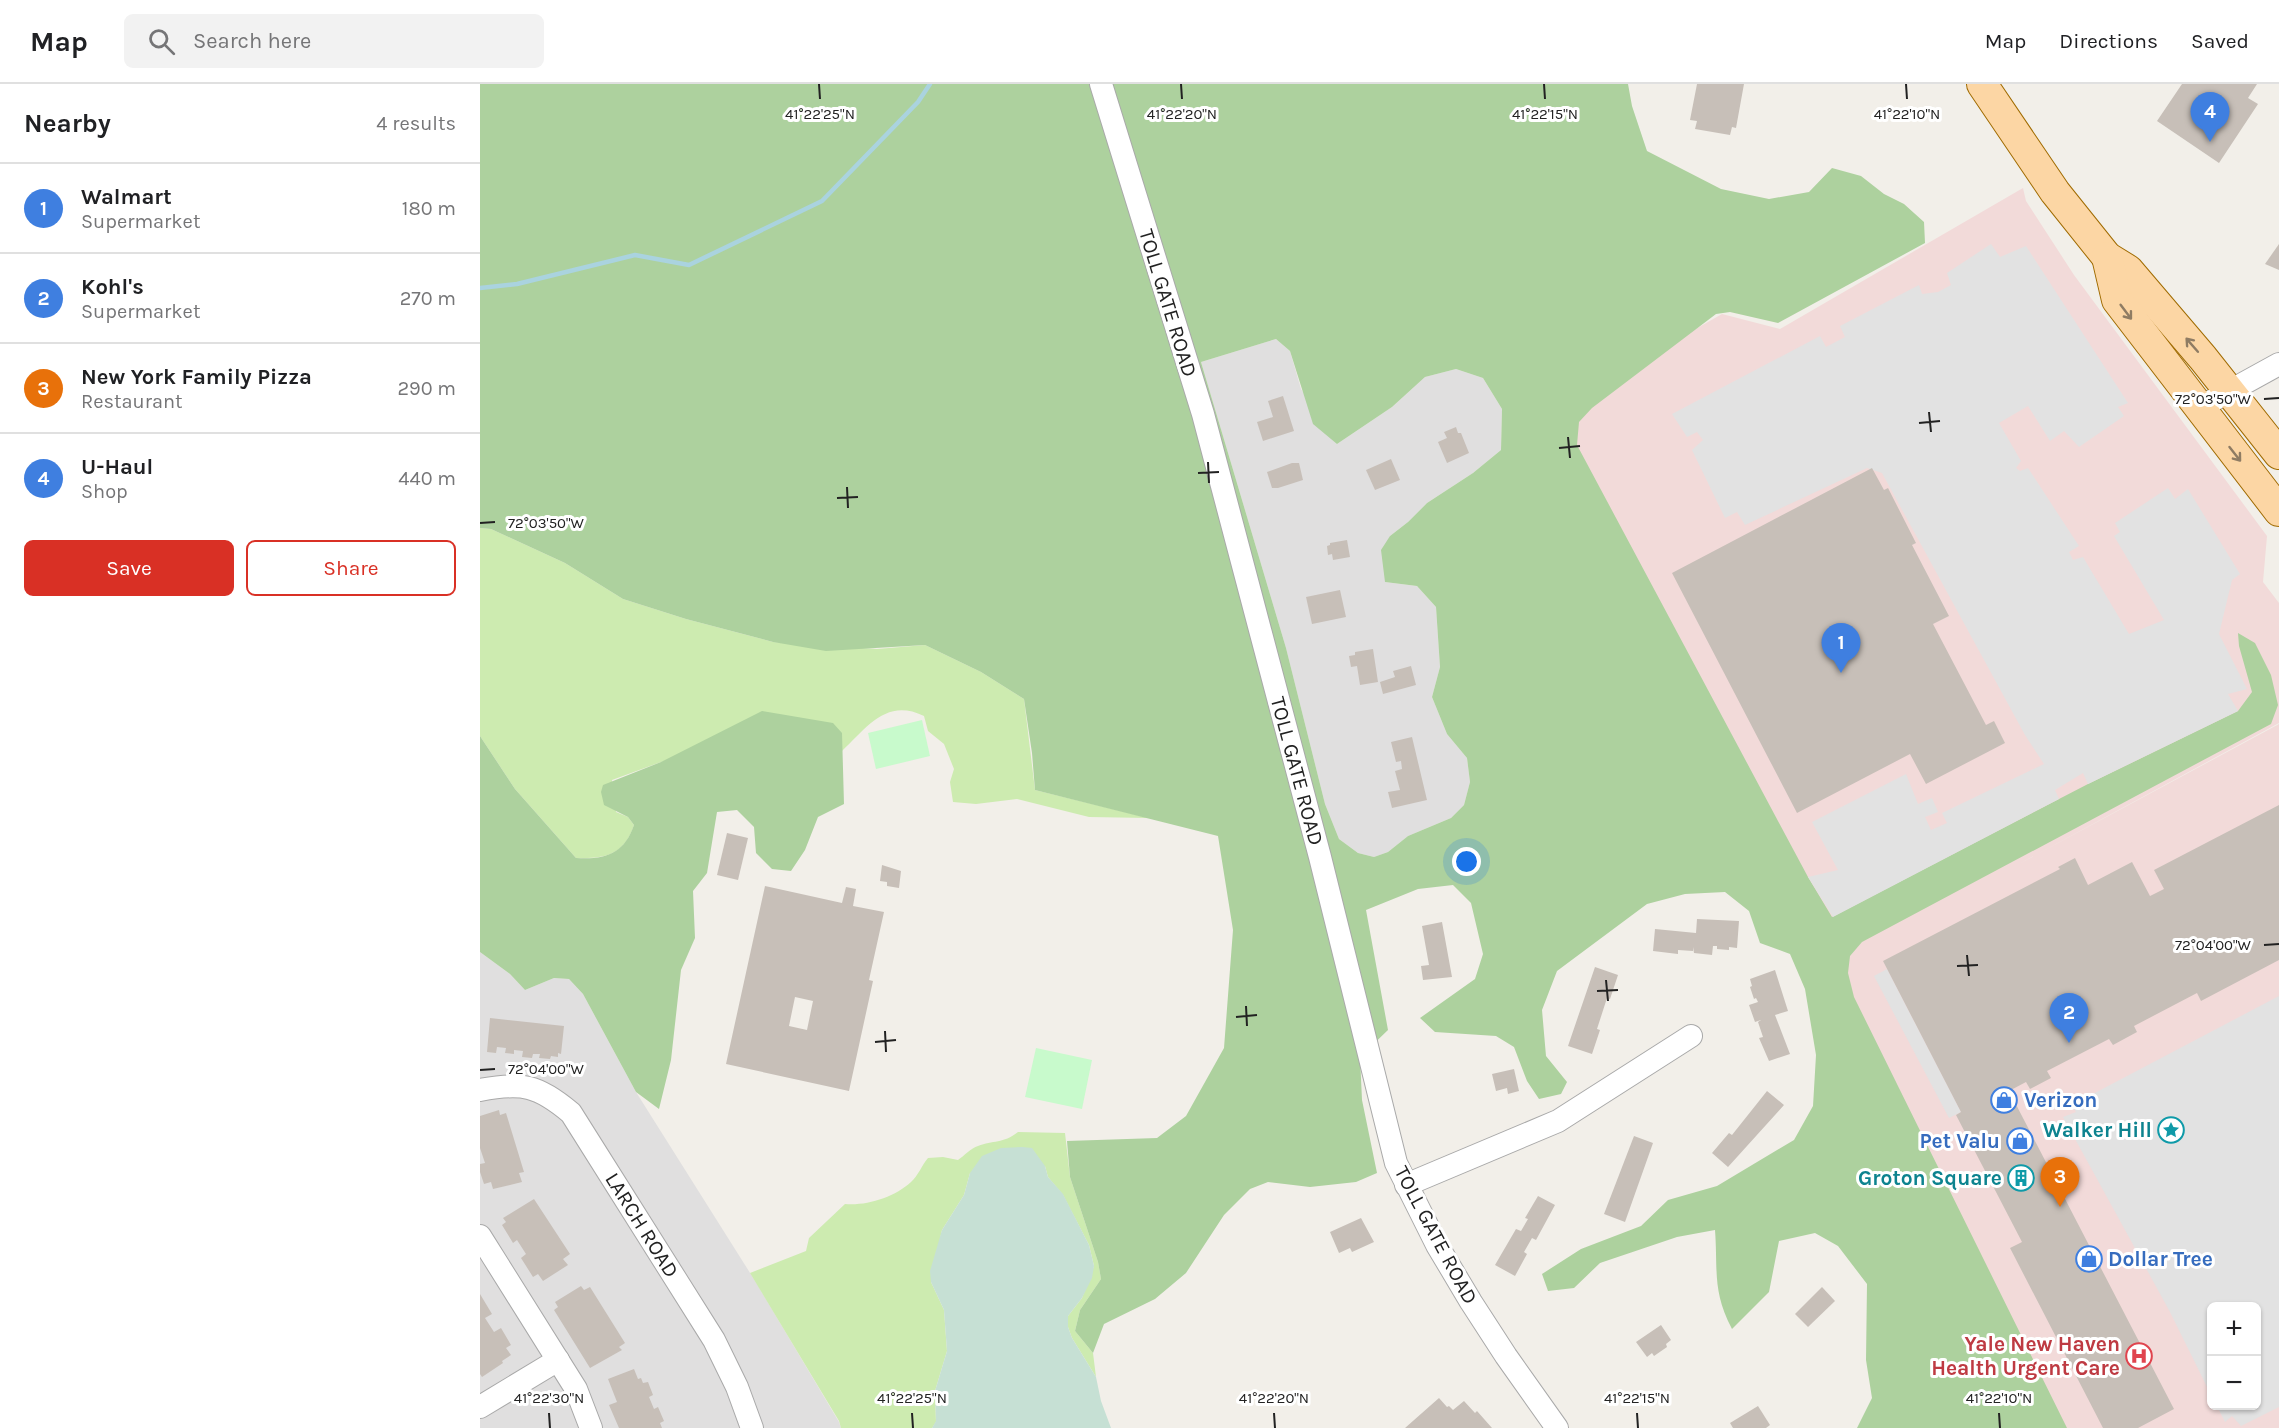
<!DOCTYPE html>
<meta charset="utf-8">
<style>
:root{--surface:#fff;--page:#f2f2f2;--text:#202124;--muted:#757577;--line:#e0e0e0;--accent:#d93025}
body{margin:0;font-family:Karla,sans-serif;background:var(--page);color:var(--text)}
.controls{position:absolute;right:18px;bottom:18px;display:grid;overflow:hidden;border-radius:9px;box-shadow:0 2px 4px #0004}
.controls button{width:54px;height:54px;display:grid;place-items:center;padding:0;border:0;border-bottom:2px solid var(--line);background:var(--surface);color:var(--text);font:30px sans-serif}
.you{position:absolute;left:987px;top:778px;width:21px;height:21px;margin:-15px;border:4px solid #fff;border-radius:50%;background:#1a73e8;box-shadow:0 0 0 9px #1a73e833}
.badge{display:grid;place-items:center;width:39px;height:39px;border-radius:50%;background:var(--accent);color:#fff;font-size:20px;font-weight:700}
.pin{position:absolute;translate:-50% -50px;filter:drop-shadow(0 2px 3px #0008)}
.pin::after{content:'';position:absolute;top:32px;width:21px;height:18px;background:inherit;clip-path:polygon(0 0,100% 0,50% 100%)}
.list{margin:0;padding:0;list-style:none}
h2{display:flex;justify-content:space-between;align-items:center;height:78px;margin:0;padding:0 24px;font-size:26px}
h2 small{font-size:20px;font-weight:400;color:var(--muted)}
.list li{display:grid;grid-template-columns:39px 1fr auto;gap:18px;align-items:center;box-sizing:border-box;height:90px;padding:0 24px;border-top:2px solid var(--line)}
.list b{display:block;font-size:22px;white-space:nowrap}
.list p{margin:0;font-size:20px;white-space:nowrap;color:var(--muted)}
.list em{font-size:20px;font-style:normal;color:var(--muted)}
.actions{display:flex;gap:12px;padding:18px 24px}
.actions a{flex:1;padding:14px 0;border:2px solid var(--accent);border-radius:9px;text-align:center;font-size:21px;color:var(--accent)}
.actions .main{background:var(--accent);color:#fff}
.icon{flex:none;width:33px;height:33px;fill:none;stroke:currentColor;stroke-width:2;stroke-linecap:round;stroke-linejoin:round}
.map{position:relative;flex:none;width:1799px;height:1344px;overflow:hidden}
header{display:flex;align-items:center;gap:36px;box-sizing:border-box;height:84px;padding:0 30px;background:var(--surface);border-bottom:2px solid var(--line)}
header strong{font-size:28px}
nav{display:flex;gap:33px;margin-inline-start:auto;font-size:21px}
.search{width:420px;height:54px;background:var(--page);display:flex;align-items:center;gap:15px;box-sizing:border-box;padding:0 21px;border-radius:9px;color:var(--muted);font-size:22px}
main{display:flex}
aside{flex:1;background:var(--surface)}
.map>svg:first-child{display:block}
.residential{fill:#e0dfdf}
.commercial{fill:#f2dad9;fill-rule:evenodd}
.grass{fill:#cdebb0}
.forest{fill:#add19e;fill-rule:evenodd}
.wetland{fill:#c6e0d4}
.park{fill:#c8facc}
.parking{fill:#e2e2e2}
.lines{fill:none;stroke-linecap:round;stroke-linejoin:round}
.stream{stroke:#aad3df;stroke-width:4.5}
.building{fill:#c7bfb8;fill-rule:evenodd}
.minor-casing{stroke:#a9a9a9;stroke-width:24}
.major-casing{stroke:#a06b00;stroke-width:32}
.minor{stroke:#fff;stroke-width:22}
.major{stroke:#fcd6a4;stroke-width:30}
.oneway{stroke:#8f7c63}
.ticks{fill:none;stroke:#222;stroke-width:2}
.labels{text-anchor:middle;stroke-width:6;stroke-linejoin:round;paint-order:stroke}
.street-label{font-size:21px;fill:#222;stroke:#fff}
.shop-label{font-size:21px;font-weight:bold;fill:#366cbe;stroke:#fff;text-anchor:start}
.culture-label{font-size:21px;font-weight:bold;fill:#0d838f;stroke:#fff;text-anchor:end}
.health-label{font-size:21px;font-weight:bold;fill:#be3a42;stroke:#fff;text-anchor:end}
.ticks-label{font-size:15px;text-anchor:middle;fill:#222;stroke:#fff;stroke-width:6;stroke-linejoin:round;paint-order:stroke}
</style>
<header>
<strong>Map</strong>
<div class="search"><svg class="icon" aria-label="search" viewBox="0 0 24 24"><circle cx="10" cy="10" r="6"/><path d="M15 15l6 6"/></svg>Search here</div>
<nav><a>Map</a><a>Directions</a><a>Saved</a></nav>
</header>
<main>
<aside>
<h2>Nearby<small>4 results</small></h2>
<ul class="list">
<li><span class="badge" style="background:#3f7fe0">1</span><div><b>Walmart</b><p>Supermarket</p></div><em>180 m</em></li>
<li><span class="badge" style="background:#3f7fe0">2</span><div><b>Kohl's</b><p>Supermarket</p></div><em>270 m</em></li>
<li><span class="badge" style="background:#e8710a">3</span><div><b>New York Family Pizza</b><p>Restaurant</p></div><em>290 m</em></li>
<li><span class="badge" style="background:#3f7fe0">4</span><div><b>U-Haul</b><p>Shop</p></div><em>440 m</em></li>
</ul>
<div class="actions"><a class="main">Save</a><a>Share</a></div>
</aside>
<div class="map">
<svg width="1799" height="1344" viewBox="0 0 1799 1344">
<rect width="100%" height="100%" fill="#f2efe9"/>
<g class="residential">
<path d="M796 255 810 267 821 305 857 360 912 323 945 293 976 285 1003 294 1022 325 1021 366 993 389 947 419 928 438 910 452 905 498 937 502 956 523 960 583 952 613 967 650 987 674 990 698 984 721 971 734 928 752 908 768 894 773 878 769 859 755 845 720 806 564 721 278Z"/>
<path d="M0 868 30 890 45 906 74 894 89 895 103 910 156 1008 277 1200 359 1338 361 1344H0Z"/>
</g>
<path class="commercial" d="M1543 104 1546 117 1594 191 1787 452 1783 498 1799 519V639L1539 780 1799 640V1344H1569L1068 329 1242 230 1300 245ZM1732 1222H1776V1322H1732Z"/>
<g class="grass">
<path d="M0 444 11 445 85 479 143 515 206 535 293 558 397 565 445 561 501 588 544 615 555 706 669 734 609 733 537 715 496 720 473 718 470 698 474 685 464 660 448 647 444 632C407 614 388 642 362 667V649L181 678 132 696 136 728 148 733 154 741C144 771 125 775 96 774L35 705 0 652Z"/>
<path d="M538 1048 585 1049 590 1093 618 1178 621 1195 600 1226 595 1247 613 1269 616 1293 592 1254 588 1243V1232L602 1214 614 1182 609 1161 583 1111 568 1093 565 1082 490 1089 484 1111 462 1146 451 1198 464 1226 467 1267 455 1307 456 1338 452 1344H361L359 1337 270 1189 326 1167 329 1154 365 1120C387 1122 415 1113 431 1098 438 1092 442 1081 448 1074L463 1073 478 1076C484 1072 491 1064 498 1062 513 1056 523 1060 538 1048Z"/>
</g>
<g class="forest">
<path d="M0 0H1148L1152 22 1167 67 1241 105 1289 115 1329 108 1352 84 1381 92 1404 110 1424 120 1444 138 1445 159 1298 239 1250 228 1236 230 1112 324 1099 338 1097 361 1328 793 1352 833 1608 700 1758 627 1772 608 1759 562 1758 549 1775 559 1791 591 1798 621 1791 640 1382 858 1370 872 1368 889 1374 913 1587 1344H1377L1392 1314 1386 1276 1387 1200 1358 1162 1335 1149 1299 1157 1289 1208 1252 1245C1232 1207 1238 1186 1235 1146L1197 1153 1120 1179 1094 1204 1068 1207 1062 1190 1101 1165 1161 1142 1188 1116 1237 1102 1314 1056 1333 1022 1336 971 1325 905 1310 870 1280 859 1269 827 1245 808 1205 810 1167 820 1077 887 1062 926 1066 972 1087 998 1081 1010 1059 1015 1047 997 1034 963 1016 952 955 948 940 934 995 895 1003 870 991 819 973 801 938 805 886 826 908 946 880 973 882 1016 897 1089 876 1098 830 1103 788 1098 770 1105 744 1131 706 1189 675 1215 624 1240 613 1269 595 1247 600 1226 621 1195 618 1178 590 1093 587 1057 677 1054 706 1032 744 964 753 846 738 752 555 706 552 669 544 615 501 588 445 561 346 567 293 558 206 535 143 515 85 479 11 445 0 444ZM796 255 810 267 833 340 857 360 912 323 945 293 976 285 1003 294 1022 325 1021 366 993 389 947 419 928 438 910 452 901 466 905 498 937 502 956 523 960 583 952 613 967 650 987 674 990 698 984 721 971 734 928 752 908 768 894 773 878 769 859 755 845 720 806 564 721 278Z"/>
<path d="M282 627 353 639 362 649 364 720 338 733 325 766 311 787 292 785 276 769 274 743 257 726 237 728 227 789 213 807 215 854 201 886 191 976 179 1025 156 1008 103 910 89 895 74 894 45 906 30 890 0 868V652L35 705 96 774C125 776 144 770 154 741L148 733 124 721 121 708 123 701 181 678Z"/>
</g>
<path class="wetland" d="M542 1063 552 1064 565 1082 568 1093 583 1110 609 1161 614 1182 612 1194 602 1214 588 1232V1243L592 1254 616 1293 621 1317 631 1344H452L456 1337 455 1307 467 1267 464 1226 451 1198 450 1187 462 1146 484 1111 490 1089 502 1072 521 1064Z"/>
<g class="park">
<path d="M442 636 450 672 396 685 388 649Z"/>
<path d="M556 964 612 976 602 1025 545 1013Z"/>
</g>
<g class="parking">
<path d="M1511 160 1520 173 1546 162 1648 319 1638 323 1644 332 1599 363 1584 347 1570 357 1548 322 1519 339 1541 377 1536 384 1540 387 1548 384 1599 462 1589 468 1593 476 1603 473 1649 550 1684 536 1634 452 1640 448 1635 439 1688 404 1695 415 1708 405 1760 490 1752 496 1739 550 1767 605 1748 610 1758 627 1608 700 1603 689 1575 706 1579 715 1353 833 1328 793 1358 786 1332 738 1426 690 1438 720 1452 714 1458 728 1445 733 1451 746 1467 739 1462 729 1564 680 1545 651 1402 389 1387 384 1265 441 1257 428 1245 434 1212 366 1223 356 1217 348 1207 353 1192 330 1340 252 1346 263 1365 253 1360 242 1439 201 1442 210 1458 208 1471 201 1467 189Z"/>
<path d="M1407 885 1481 1028 1469 1034 1394 892Z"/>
<path d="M1799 912V1323L1761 1342 1752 1332 1745 1338 1737 1322H1776V1222H1732L1731 1311 1690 1228 1583 1033 1596 1028 1592 1021Z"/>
</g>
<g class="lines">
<path class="stream" d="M0 204 37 200 155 171 209 181 342 117 438 18 450 0"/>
</g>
<g class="building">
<path d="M1217 0H1264L1256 44 1252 43 1250 51 1215 45 1217 37 1210 36Z"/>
<path d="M1702 0H1777L1768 14 1778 20 1739 79 1677 37Z"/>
<path d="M1799 160V186L1785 180Z"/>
<path d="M803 312 814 347 783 357 777 338 793 333 788 317Z"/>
<path d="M976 343 978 349H981L989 369 967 379 958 358 967 354 964 348Z"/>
<path d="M911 375 920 396 895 406 886 386Z"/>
<path d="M812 379H819L823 396 798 404H792L787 388Z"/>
<path d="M1392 384 1404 406 1408 404 1436 459 1432 461 1469 532 1453 540 1506 641 1514 637 1525 659 1446 700 1430 670 1317 729 1192 489Z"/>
<path d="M867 456 870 473 853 476 852 470 848 471 847 462 850 461V459Z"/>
<path d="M860 506 866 533 832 540 826 513Z"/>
<path d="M893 565 898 598 880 601 877 582 871 583 869 572 875 571V568Z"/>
<path d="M931 582 936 601 903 610 900 598 915 593 913 587Z"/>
<path d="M932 653 947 716 912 724 908 708 920 706 915 687 922 685 921 677 916 678 911 658Z"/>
<path d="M1799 721V876L1721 917 1717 909 1654 942 1657 948 1633 961 1629 955 1567 987 1571 994 1550 1005 1546 998 1529 1007 1694 1325 1658 1344H1623L1530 1164 1542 1158 1476 1031 1481 1028 1403 877 1580 785 1578 783 1595 774 1608 801 1652 778 1670 812 1684 805 1674 786Z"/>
<path d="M247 749 268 754 258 796 237 791Z"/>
<path d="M402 781 421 787 419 804 407 802V798L400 797Z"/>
<path d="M285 802 362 819 366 803 376 805 373 822 404 828 389 896 393 897 369 1007 246 980ZM315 913 333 917 327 946 309 942Z"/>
<path d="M1217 835 1259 837 1257 864 1249 863V866L1237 865V862H1233L1232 871 1214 869 1213 863V867L1198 866V870L1173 867 1175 845 1216 849Z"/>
<path d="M962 838 972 893 943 896 941 882 949 881 942 842Z"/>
<path d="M1115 883 1138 891 1130 915 1127 914 1117 945 1120 946 1112 970 1088 962Z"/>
<path d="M1295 886 1308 927 1295 931 1310 970 1289 977 1279 954 1283 953 1278 938 1281 936 1275 938 1269 921 1278 918 1276 914 1274 915 1270 903 1272 902 1270 895Z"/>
<path d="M10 934 84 942 81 970 78 969V973L71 972 70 975 59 974 60 970H53L52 974 42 973 43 967 34 966V970L25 969 26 964 17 963 16 969 7 968Z"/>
<path d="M1034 985 1039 1007 1028 1010 1027 1004 1016 1007 1012 990Z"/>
<path d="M1287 1007 1304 1021 1248 1083 1232 1069 1249 1049 1252 1051Z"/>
<path d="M19 1026 20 1031 26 1029 44 1088 39 1089 42 1098 13 1105 11 1098 4 1100 0 1088V1080L5 1079 0 1064V1032Z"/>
<path d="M1154 1052 1173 1059 1145 1138 1124 1130Z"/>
<path d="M1058 1112 1075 1121 1056 1156 1052 1154 1044 1168 1047 1170 1035 1192 1015 1181 1036 1145 1041 1147 1048 1135 1045 1134Z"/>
<path d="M54 1115 90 1170 83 1175 88 1181 63 1197 58 1190 53 1193 41 1174 46 1170 37 1156 33 1159 22 1141 26 1138 23 1134Z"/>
<path d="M881 1134 894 1158 872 1168 870 1164 859 1169 850 1148Z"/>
<path d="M101 1202 104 1206 110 1203 145 1259 139 1263 142 1266 110 1284 74 1226 78 1223 75 1218Z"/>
<path d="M1342 1203 1355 1217 1328 1243 1315 1230Z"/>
<path d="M0 1210 12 1230 5 1234 14 1248 21 1244 31 1261 26 1264 31 1271 22 1277 23 1279 2 1293 0 1290Z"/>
<path d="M1181 1241 1191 1256 1186 1260 1187 1263 1174 1272 1172 1269 1167 1273 1156 1258Z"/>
<path d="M154 1285 158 1295 161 1294 163 1299 168 1298 173 1311 169 1313 174 1325 178 1323 184 1337 180 1339 182 1344H139L129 1321 137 1318 128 1295Z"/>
<path d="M959 1314 967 1323 969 1322 973 1326 984 1317 995 1329 997 1327 1012 1344H925Z"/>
<path d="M1278 1322 1290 1341 1286 1344H1253L1250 1339Z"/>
</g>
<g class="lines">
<g class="minor-casing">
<g id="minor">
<path d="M621 0 723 330 840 773 916 1079 957 1161 991 1218 1026 1272 1077 1344"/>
<path d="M1719 324 1799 280"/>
<path d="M0 1006C42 998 58 1001 91 1029L234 1256 257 1303 272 1344"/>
<path d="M926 1101 1078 1037 1211 952"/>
<path d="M0 1152 96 1305 111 1344"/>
<path d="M0 1323 78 1276"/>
</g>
</g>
<g class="major-casing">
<g id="major">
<path d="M1502 0 1575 108 1627 173 1648 186 1723 274 1799 370"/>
<path d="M1627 173 1637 216 1799 427"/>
</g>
</g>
<use href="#minor" class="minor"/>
<use href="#major" class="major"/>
</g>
<defs><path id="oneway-shaft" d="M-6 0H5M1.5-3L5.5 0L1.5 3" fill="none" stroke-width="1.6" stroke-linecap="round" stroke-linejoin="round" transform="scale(1.5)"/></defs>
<g class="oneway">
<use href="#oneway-shaft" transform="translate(1646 228) rotate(53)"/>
<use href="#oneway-shaft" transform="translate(1712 261) rotate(-131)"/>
<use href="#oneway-shaft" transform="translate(1755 370) rotate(52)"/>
</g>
<path class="ticks" d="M339 0 340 15M701 0 702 15M1064 0 1065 15M1426 0 1427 15M1784 315 1799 314M1449 328 1451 348M1439 339 1460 337M1088 353 1090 374M1079 364 1100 362M728 378 729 399M718 389 739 388M367 403 368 424M357 414 378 413M0 439 15 438M1784 861 1799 860M1487 871 1489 892M1477 882 1498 881M1126 896 1128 917M1117 907 1138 906M766 922 767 942M756 933 777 931M405 947 406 968M395 958 416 956M0 986 15 985M69 1329 70 1344M432 1329 433 1344M794 1329 795 1344M1157 1329 1158 1344M1519 1329 1520 1344"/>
<defs>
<g id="shop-ring" transform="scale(1.35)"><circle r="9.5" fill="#fff" stroke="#3f7fe0" stroke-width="1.5"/><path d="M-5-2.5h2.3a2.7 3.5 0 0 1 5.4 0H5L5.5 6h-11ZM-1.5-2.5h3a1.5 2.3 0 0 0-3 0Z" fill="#3f7fe0"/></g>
<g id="sight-ring" transform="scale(1.35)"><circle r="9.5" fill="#fff" stroke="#0f9aa8" stroke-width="1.5"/><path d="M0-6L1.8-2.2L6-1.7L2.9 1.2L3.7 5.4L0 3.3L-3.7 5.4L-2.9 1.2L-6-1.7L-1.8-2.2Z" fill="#0f9aa8"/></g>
<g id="building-ring" transform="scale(1.35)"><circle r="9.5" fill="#fff" stroke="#0f9aa8" stroke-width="1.5"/><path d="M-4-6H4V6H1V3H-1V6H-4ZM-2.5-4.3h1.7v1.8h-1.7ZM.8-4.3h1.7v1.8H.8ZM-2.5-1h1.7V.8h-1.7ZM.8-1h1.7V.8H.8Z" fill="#0f9aa8"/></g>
<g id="hospital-ring" transform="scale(1.35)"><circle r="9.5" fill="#fff" stroke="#e0444e" stroke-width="1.5"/><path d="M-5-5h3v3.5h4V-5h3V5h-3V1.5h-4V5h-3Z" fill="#e0444e"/></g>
</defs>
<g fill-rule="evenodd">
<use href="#shop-ring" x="1524" y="1016"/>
<use href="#sight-ring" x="1691" y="1046"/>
<use href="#shop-ring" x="1540" y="1057"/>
<use href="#building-ring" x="1541" y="1094"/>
<use href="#shop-ring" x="1609" y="1175"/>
<use href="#hospital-ring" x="1659" y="1272"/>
</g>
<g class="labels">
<g class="street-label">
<text transform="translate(688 219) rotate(73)" y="7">TOLL GATE ROAD</text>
<text transform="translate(817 687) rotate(75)" y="7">TOLL GATE ROAD</text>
<text transform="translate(162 1141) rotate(58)" y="7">LARCH ROAD</text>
<text transform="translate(956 1151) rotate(62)" y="7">TOLL GATE ROAD</text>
</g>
<g class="shop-label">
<text x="1544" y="1023">Verizon</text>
<text x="1520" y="1064" text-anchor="end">Pet Valu</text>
<text x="1628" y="1182">Dollar Tree</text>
</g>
<g class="culture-label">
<text x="1672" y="1053">Walker Hill</text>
<text x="1522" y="1101">Groton Square</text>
</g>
<g class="health-label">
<text x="1640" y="1267">Yale New Haven<tspan x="1640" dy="24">Health Urgent Care</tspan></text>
</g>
</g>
<g class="ticks-label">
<text x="340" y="35">41°22'25"N</text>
<text x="702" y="35">41°22'20"N</text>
<text x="1065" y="35">41°22'15"N</text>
<text x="1427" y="35">41°22'10"N</text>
<text x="1733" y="320">72°03'50"W</text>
<text x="66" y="444">72°03'50"W</text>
<text x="1733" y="866">72°04'00"W</text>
<text x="66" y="990">72°04'00"W</text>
<text x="69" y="1319">41°22'30"N</text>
<text x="432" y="1319">41°22'25"N</text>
<text x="794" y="1319">41°22'20"N</text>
<text x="1157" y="1319">41°22'15"N</text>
<text x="1519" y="1319">41°22'10"N</text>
</g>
</svg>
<div class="controls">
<button>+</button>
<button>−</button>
</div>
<div class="you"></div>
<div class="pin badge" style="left:1361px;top:589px;background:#3f7fe0">1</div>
<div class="pin badge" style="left:1589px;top:959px;background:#3f7fe0">2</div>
<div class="pin badge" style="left:1580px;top:1123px;background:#e8710a">3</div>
<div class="pin badge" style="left:1730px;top:58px;background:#3f7fe0">4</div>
</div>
</main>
